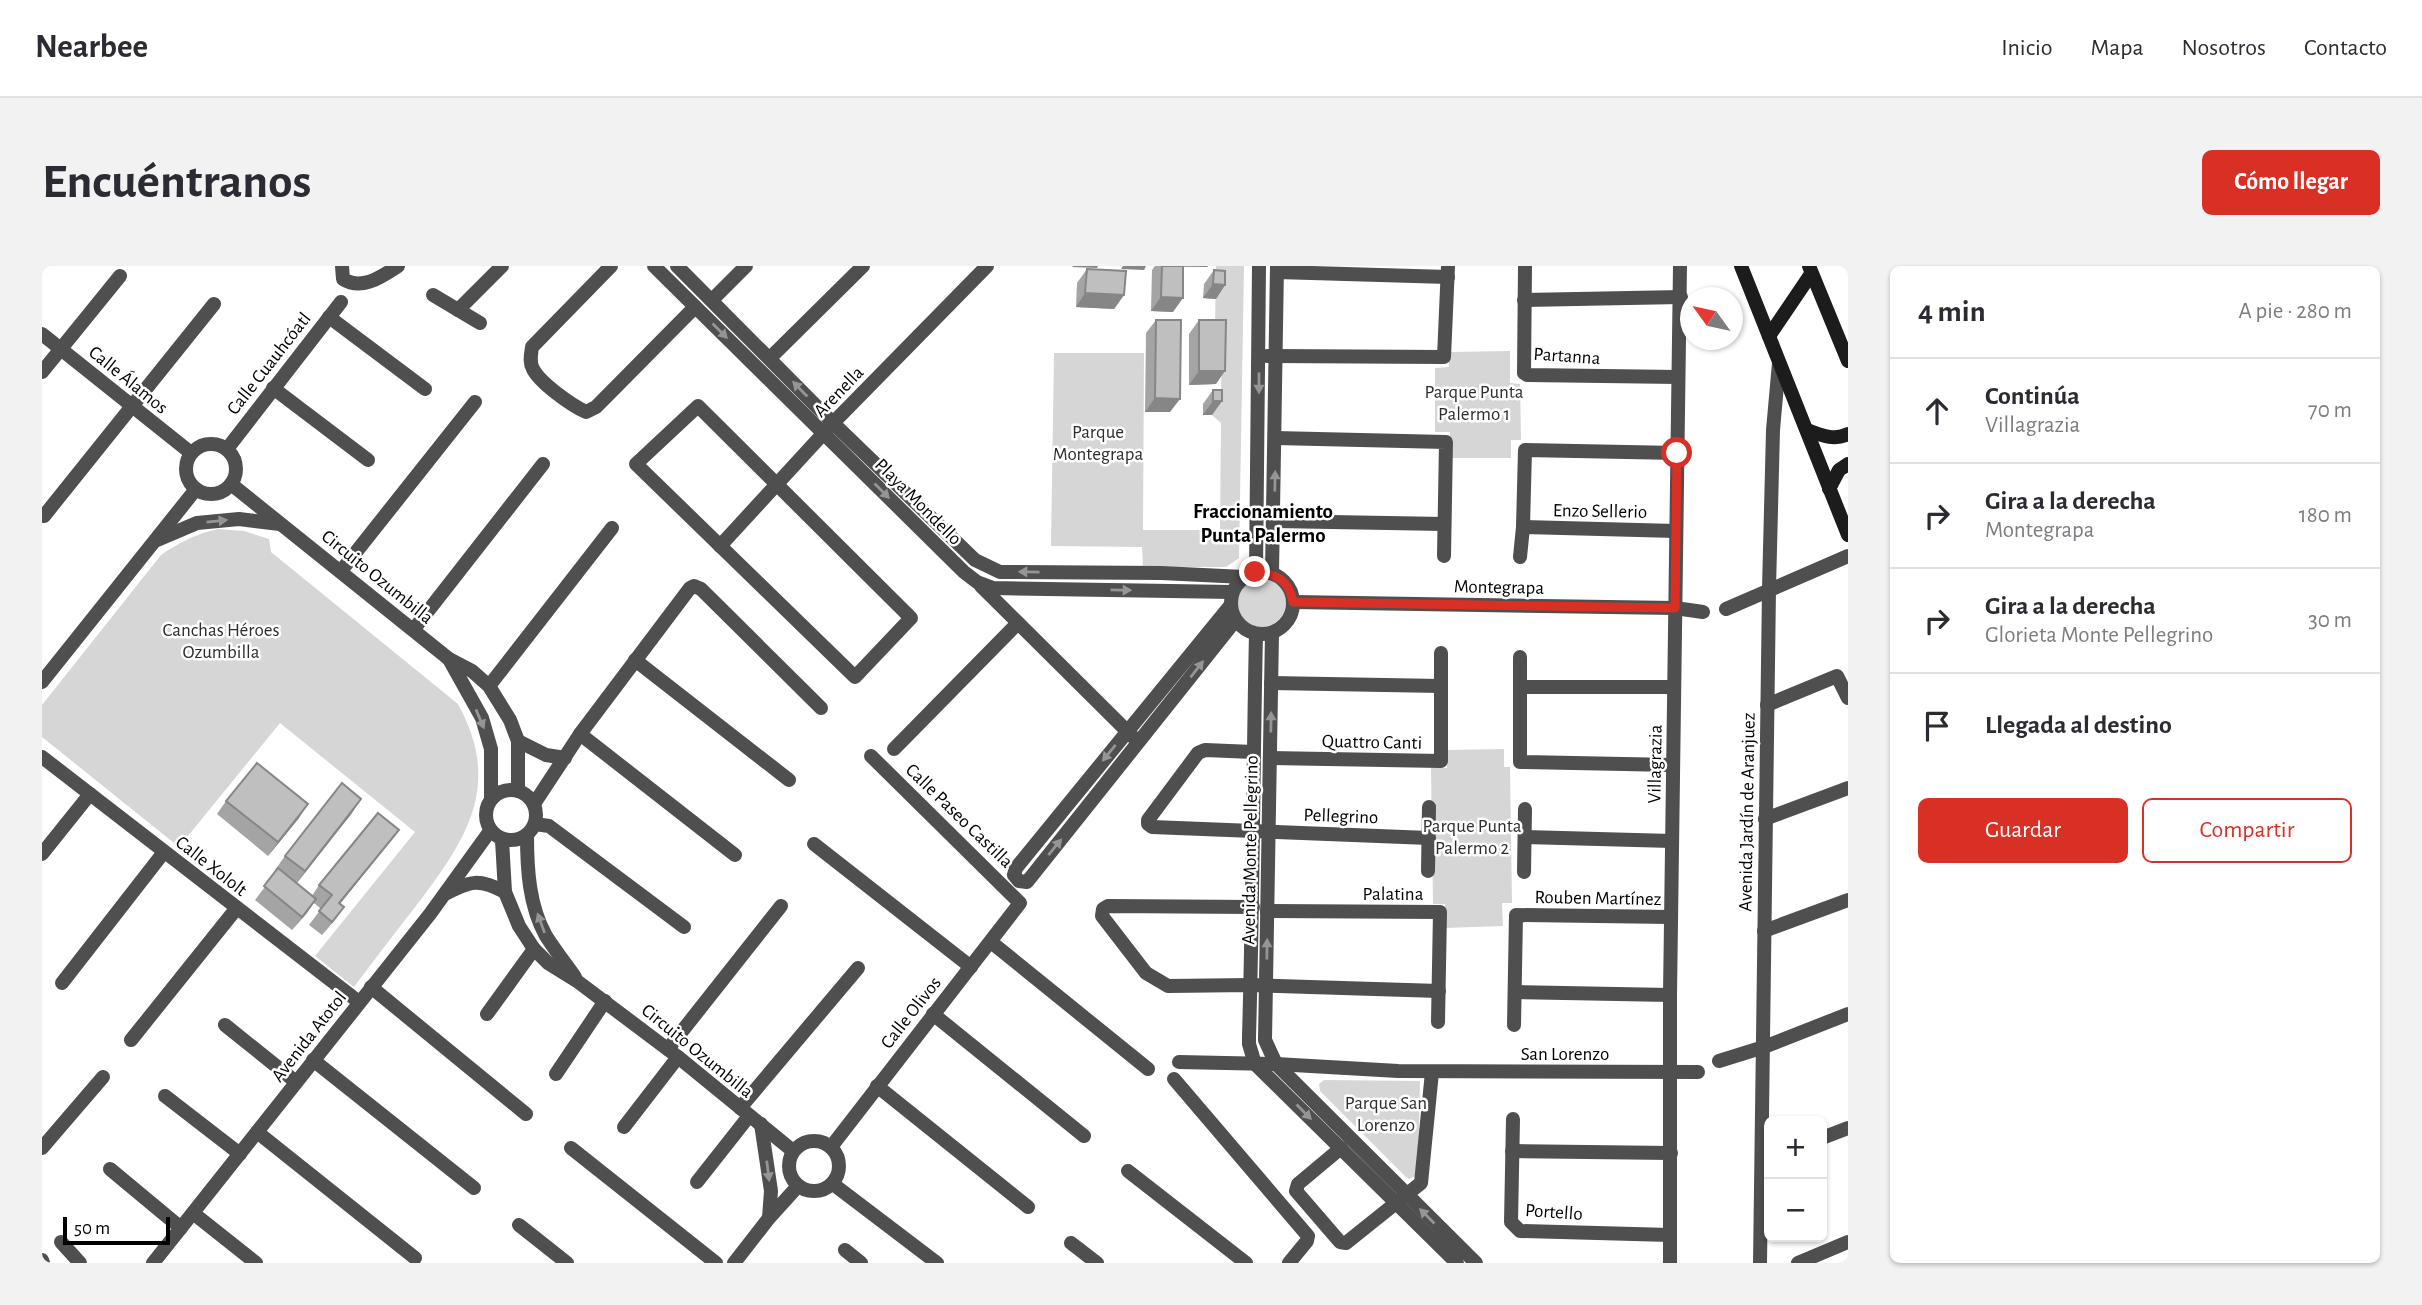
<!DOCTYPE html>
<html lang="es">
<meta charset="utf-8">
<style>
:root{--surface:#fff;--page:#f2f2f3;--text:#2b2b33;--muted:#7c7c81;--line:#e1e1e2;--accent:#d93025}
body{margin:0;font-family:"Alegreya Sans",sans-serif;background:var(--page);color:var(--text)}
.controls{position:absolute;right:21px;bottom:21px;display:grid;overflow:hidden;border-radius:10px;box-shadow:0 2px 5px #0004}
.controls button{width:63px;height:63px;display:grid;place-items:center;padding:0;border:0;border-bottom:2px solid var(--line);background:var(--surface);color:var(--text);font:35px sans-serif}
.compass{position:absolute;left:1638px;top:21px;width:63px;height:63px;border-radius:50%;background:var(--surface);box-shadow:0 2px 5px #0004;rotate:303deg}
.scale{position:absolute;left:21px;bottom:18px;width:107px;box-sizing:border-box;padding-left:7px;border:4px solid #000;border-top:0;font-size:19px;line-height:24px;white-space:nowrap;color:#000;-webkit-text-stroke:5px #fff;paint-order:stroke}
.stop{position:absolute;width:21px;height:21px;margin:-16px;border:5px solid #d93025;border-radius:50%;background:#fff}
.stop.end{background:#d93025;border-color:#fff;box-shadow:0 2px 7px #0008}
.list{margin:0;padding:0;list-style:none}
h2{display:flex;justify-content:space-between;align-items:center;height:91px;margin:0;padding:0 28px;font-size:30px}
h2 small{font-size:23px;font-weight:400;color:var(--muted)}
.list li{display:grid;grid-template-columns:46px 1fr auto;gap:21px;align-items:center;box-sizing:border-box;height:105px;padding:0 28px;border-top:2px solid var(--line)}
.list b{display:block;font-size:26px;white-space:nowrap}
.list p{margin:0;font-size:23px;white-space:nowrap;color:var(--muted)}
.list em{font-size:23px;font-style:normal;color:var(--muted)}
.actions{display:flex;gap:14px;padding:21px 28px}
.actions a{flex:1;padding:16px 0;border:2px solid var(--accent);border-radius:10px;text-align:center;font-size:24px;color:var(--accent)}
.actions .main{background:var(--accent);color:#fff}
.icon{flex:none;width:38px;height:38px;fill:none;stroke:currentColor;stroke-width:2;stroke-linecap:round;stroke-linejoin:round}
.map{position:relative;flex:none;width:1806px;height:997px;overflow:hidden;border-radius:10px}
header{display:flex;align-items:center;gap:42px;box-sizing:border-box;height:98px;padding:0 35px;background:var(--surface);border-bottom:2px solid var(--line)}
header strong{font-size:33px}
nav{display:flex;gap:38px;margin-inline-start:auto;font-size:24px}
.intro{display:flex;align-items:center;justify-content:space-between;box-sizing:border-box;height:168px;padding:0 42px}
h1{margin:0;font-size:49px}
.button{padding:18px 32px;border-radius:10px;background:var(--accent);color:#fff;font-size:24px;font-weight:700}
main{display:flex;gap:42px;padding:0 42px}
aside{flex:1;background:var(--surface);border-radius:10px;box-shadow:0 2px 5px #0004}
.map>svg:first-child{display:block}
.green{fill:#d6d6d6}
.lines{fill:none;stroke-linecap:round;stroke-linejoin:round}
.minor{stroke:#4f4f4f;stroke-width:14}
.tertiary{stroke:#4f4f4f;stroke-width:14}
.secondary{stroke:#1c1c1c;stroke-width:14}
.wall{fill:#a4a4a4}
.shaded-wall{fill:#868686}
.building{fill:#bfbfbf;stroke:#868686;stroke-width:2}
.oneway{fill:#959595}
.route{stroke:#d93025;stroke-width:9}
.labels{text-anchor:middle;stroke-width:5;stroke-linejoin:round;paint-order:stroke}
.street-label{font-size:19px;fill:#000;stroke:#fff}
.park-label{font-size:19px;fill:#2d2d2d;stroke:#fff}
.neighbourhood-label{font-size:21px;font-weight:bold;fill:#000;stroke:#fff}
</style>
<header>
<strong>Nearbee</strong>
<nav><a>Inicio</a><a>Mapa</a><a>Nosotros</a><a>Contacto</a></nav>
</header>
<div class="intro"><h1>Encuéntranos</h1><a class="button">Cómo llegar</a></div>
<main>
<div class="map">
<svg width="1806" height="997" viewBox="0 0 1806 997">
<rect width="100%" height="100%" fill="#fff"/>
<g class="green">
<path d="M1174 0H1202L1197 292 1184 301H1101L1100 281 1009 280 1012 87H1102L1101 264H1178L1179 157 1170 149V138L1179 127 1180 59H1173Z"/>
<path d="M1468 85V117L1478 118 1479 174H1469V192H1408V166H1393V102L1407 101V86Z"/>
<path d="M176 263 202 265 227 273 229 286 416 438C460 518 426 571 377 636 355 664 333 693 312 721L273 690 373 566 238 457 137 581 0 471V439L119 289C138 276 154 268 176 263Z"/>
<circle cx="1219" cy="336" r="25"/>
<path d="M1462 483V501H1468L1470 637H1460L1461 660 1403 662V638H1391L1389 502H1405V484Z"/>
<path d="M1282 814 1378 815 1376 909 1367 913 1363 910 1278 825 1277 818Z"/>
</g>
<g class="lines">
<g class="minor">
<path d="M300 0 301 13C320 25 339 11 356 0"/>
<path d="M569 0 490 81C489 89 487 96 491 103 498 117 529 139 544 146L554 141 653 41"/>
<path d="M612 0 922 306 935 316 951 322 1190 326"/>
<path d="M635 0 791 157 933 294 958 306 1119 307 1202 311"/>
<path d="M1483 0 1482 107 1485 109 1636 111"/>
<path d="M1235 6 1406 11"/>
<path d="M391 29 438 57"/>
<path d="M670 34 704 0"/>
<path d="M1482 34 1639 31"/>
<path d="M416 44 460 0"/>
<path d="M287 51 383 123"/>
<path d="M0 68 149 187"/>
<path d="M1225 90 1402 91 1406 0"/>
<path d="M728 92 821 0"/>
<path d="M0 106 78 10"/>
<path d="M231 122 326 194"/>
<path d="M656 140 869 352 813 411 594 198Z"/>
<path d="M1233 172 1404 176 1402 290"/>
<circle cx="169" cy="203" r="25"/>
<path d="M185 183 299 36"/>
<path d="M189 218 407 393 430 405 447 420 468 454 476 475V525"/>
<path d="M2 250 172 38"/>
<path d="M1232 255 1402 258"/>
<path d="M1481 261 1634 265"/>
<path d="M115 274 155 257 197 253 238 258"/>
<path d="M678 280 791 157 945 0"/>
<path d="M1478 291 1481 261 1483 184 1635 187"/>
<path d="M299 305 433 136"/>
<circle cx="1220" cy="337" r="31"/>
<path d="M1214 306 1217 0"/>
<path d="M1230 307 1235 0"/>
<path d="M939 320 1091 471"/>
<path d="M1251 336 1633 342 1661 346"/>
<path d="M1188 340 974 602 972 609 977 615 985 616 1193 355"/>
<path d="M1684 343 1806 290"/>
<path d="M372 363 501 198"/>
<path d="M1230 367 1223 774 1234 798 1434 997"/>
<path d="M1214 368C1211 502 1211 636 1207 770V778L1213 798 1415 997"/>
<path d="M1478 391V496L1631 499"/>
<path d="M407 393 440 452 449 483V533"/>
<path d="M593 394 747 514"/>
<path d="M0 416 154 223"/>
<path d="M1229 417 1399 420"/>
<path d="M447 420 570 262"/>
<path d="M1478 421H1632"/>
<path d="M1725 439 1795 410 1806 432"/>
<path d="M538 468 693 589"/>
<path d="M476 475 504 489 523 492"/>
<path d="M852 483 976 357"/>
<path d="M1211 486 1163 484 1156 487 1106 554V558L1110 561 1387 572"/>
<path d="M0 491 317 736"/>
<path d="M1228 492 1399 495V387"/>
<circle cx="469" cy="549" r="25"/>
<path d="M492 538 538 468 648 322 652 320 659 323 779 442"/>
<path d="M1723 553 1806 522"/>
<path d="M493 558 507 560 642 661"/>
<path d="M485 569C485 603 487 640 504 670 513 684 523 697 533 711"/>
<path d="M1483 571 1630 575"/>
<path d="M460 574 463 626 477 660 492 683 506 697 535 715 636 791 751 885"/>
<path d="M772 578 929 701"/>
<path d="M0 588 48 528"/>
<path d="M1386 605 1387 541"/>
<path d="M1482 606 1483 543"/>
<path d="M403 628C429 615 436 612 463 626"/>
<path d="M1211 641 1066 640 1061 643 1060 650 1104 707 1126 720 1208 719 1397 725"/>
<path d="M1225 645 1398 646 1396 756"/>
<path d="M1722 665 1806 634"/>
<path d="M949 676 1106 803"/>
<path d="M20 717 122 586"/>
<path d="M329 721 484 848"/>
<path d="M1473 726 1628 729"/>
<path d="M445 748 492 683"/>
<path d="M891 748 1042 870"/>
<path d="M183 759 254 816"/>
<path d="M1472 759 1474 649 1629 651"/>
<path d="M89 774 194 643"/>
<path d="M626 783 739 640"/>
<path d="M271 794 432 922"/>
<path d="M1677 795 1722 781 1806 748"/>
<path d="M1137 796 1234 798 1356 805 1656 806"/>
<path d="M514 808 563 735"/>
<path d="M1132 813 1266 970 1265 975 1247 997"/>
<path d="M835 820 986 941"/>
<path d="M123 830 198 888"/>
<path d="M698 842 816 702"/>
<path d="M1471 853 1469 956 1478 965 1628 969"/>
<path d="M719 858 729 925 727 952"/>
<path d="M582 861 636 791"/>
<path d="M215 866 373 992"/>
<path d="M1780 872 1806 862"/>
<circle cx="772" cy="900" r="25"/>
<path d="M789 881 978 637 829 490"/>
<path d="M0 882 61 811"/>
<path d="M529 882 674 997"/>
<path d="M1299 882 1256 918 1254 925 1298 976 1304 977 1379 917 1390 806"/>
<path d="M1470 885 1629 887"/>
<path d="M68 903 139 962"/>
<path d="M1086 905 1204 997"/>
<path d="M655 916 707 850"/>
<path d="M791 918 895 997"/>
<path d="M151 947 214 997"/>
<path d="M477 959 525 997"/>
<path d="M19 976 38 997"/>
<path d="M1029 977 1055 997"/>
<path d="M803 984 819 997"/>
<path d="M111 997 388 648 448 565"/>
<path d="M692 997 727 952 756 920"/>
<path d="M1628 997V729L1638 0"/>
<path d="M1756 997 1806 976"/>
</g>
<g class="tertiary">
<path d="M0 994 1 997"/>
<path d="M1718 997 1727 323 1731 164 1737 97"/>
</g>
<g class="secondary">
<path d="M1699 0 1806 269"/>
<path d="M1767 0 1806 95"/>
<path d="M1727 70 1769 8"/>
<path d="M1765 164C1778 169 1793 175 1806 168"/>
<path d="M1787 223 1797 204 1806 198"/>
</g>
</g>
<g class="wall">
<path d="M1113 0H1166L1165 1H1141L1131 46 1109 45 1110 4Z"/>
<path d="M1045 3 1082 29 1072 43 1034 41 1035 17Z"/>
<path d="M1172 4 1183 19 1174 33 1161 32 1162 18Z"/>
<path d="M1114 54 1128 146H1103L1104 67Z"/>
<path d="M1157 54 1174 118 1147 119V68Z"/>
<path d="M1171 124 1180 135 1170 149H1161V138Z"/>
<path d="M184 535 257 552 226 590 175 548Z"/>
<path d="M310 547 255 617 270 630 277 619 357 564 347 577 298 638 302 641 280 669 267 659 279 643 272 637 250 664 213 634 235 605 233 604 243 590Z"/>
</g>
<g class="shaded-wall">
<path d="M1031 0H1056L1055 2 1030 1Z"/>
<path d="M1081 0H1104L1102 4 1079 3Z"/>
<path d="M1132 0H1166L1165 1Z"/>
<path d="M1171 18 1183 19 1174 33 1161 32Z"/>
<path d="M1043 27 1082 29 1072 43 1034 41Z"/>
<path d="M1119 31 1141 32 1131 46 1109 45Z"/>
<path d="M1157 105H1183L1174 118 1147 119Z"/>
<path d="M1113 132 1138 133 1128 146H1103Z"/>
<path d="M1171 135H1180L1170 149H1161Z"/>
<path d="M319 533 310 547 253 619 263 605Z"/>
<path d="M266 538 257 552 226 590 236 576Z"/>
<path d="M357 564 347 577 287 651 297 637Z"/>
<path d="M274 633 265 647 250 664 260 651Z"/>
<path d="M302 641 292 655 280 669 290 656Z"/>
</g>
<g class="building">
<path d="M1120 0H1141V32L1119 31Z"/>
<path d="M1045 3 1084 5 1082 29 1043 27Z"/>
<path d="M1172 4 1183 5V19L1171 18Z"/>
<path d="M1114 54H1139L1138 133 1113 132Z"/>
<path d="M1157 54H1184L1183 105H1157Z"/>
<rect x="1171" y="124" width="9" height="11"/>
<path d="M215 497 266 538 236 576 184 535Z"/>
<path d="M300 517 319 533 263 605 243 590Z"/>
<path d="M336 547 357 564 297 637 302 641 290 656 277 645 290 629 277 619Z"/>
<path d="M236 602 274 633 260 651 222 620Z"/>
</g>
<defs><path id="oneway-solid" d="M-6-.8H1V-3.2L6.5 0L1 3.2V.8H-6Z" transform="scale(1.75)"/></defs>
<g class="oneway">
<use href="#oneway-solid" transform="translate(678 65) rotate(45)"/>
<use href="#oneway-solid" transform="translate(1217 117) rotate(90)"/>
<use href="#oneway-solid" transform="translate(758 123) rotate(-134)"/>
<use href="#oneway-solid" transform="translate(1233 215) rotate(-89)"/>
<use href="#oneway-solid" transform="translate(840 225) rotate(45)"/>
<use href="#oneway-solid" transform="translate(175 255) rotate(-6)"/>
<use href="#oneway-solid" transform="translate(987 306) rotate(-179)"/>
<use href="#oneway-solid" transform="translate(1079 324) rotate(1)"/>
<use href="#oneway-solid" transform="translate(1155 403) rotate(-52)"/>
<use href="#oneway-solid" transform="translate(438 453) rotate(67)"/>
<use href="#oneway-solid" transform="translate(1229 456) rotate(-89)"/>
<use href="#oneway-solid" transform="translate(1067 487) rotate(129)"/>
<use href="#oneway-solid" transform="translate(1013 581) rotate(-51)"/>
<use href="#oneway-solid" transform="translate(499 657) rotate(-110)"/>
<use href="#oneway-solid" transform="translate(1225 683) rotate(-89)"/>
<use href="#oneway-solid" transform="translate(1262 846) rotate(45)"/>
<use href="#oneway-solid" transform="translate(726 905) rotate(83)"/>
<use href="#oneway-solid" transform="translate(1385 950) rotate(-135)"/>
</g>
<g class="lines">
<path class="route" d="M1213 306C1235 308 1247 314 1251 336L1633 342 1635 187"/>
</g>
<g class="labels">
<g class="street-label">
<text transform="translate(1525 89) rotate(4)" y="7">Partanna</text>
<text transform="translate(226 97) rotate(-52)" y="7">Calle Cuauhcóatl</text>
<text transform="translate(87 113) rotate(39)" y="7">Calle Álamos</text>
<text transform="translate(796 125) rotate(-46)" y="7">Arenella</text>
<text transform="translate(877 235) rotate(45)" y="7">Playa Mondello</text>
<text transform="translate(1558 244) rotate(1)" y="7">Enzo Sellerio</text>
<text transform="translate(336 310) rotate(39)" y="7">Circuito Ozumbilla</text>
<text transform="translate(1457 320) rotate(1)" y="7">Montegrapa</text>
<text transform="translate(1330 475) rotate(1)" y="7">Quattro Canti</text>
<text transform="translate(1612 498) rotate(-89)" y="7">Villagrazia</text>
<text transform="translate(1704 546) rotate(-89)" y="7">Avenida Jardín de Aranjuez</text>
<text transform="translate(918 549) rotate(44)" y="7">Calle Paseo Castilla</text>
<text transform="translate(1299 549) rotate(2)" y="7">Pellegrino</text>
<text transform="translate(1207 584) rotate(-89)" y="7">Avenida Monte Pellegrino</text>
<text transform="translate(170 599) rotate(38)" y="7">Calle Xololt</text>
<text x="1351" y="634">Palatina</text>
<text transform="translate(1556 631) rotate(1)" y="7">Rouben Martínez</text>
<text transform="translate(868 746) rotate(-52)" y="7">Calle Olivos</text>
<text transform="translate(266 770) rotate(-52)" y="7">Avenida Atotol</text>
<text transform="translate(656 784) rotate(39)" y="7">Circuito Ozumbilla</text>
<text x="1523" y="794">San Lorenzo</text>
<text transform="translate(1512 945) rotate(4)" y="7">Portello</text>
</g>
<g class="park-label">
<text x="1432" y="132">Parque Punta<tspan x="1432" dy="22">Palermo 1</tspan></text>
<text x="1056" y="172">Parque<tspan x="1056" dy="22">Montegrapa</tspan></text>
<text x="179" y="370">Canchas Héroes<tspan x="179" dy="22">Ozumbilla</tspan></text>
<text x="1430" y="566">Parque Punta<tspan x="1430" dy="22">Palermo 2</tspan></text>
<text x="1344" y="843">Parque San<tspan x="1344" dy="22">Lorenzo</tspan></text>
</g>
<g class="neighbourhood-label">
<text x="1221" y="252">Fraccionamiento<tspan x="1221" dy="24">Punta Palermo</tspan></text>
</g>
</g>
</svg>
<div class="controls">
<button>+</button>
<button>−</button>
</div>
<svg class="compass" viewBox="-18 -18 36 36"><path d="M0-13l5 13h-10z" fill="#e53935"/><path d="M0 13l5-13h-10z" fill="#7c7c81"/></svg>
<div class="scale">50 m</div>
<div class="stop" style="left:1635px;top:187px"></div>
<div class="stop end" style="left:1213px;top:306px"></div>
</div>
<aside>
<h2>4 min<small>A pie · 280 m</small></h2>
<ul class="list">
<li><svg class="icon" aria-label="ahead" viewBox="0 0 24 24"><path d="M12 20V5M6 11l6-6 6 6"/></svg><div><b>Continúa</b><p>Villagrazia</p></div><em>70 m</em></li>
<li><svg class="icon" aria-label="right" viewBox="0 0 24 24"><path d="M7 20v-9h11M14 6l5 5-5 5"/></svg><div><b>Gira a la derecha</b><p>Montegrapa</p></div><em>180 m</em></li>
<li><svg class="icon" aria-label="right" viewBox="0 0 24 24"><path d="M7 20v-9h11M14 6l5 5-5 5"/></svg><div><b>Gira a la derecha</b><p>Glorieta Monte Pellegrino</p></div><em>30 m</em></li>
<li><svg class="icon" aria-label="arrive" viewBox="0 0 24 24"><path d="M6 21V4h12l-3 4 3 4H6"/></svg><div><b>Llegada al destino</b></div></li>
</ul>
<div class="actions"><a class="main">Guardar</a><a>Compartir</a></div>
</aside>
</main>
